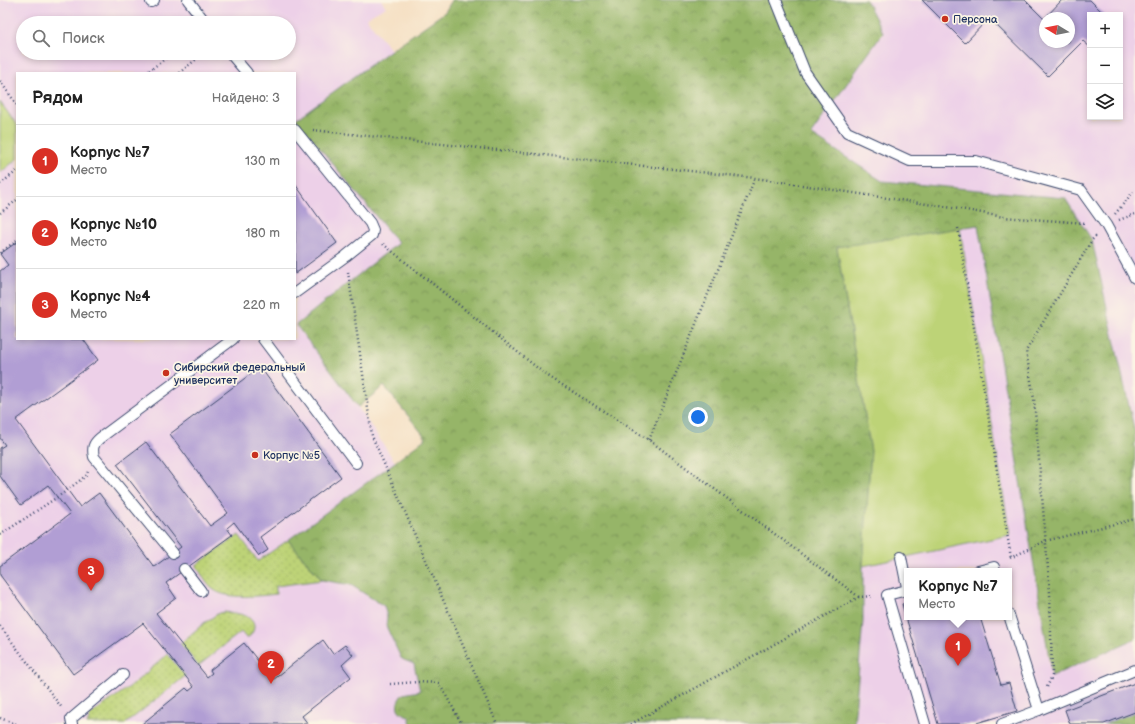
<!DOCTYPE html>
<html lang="ru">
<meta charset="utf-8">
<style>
:root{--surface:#fff;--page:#f6f6f6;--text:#222;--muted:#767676;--line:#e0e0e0;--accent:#d93025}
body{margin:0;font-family:"Balsamiq Sans",sans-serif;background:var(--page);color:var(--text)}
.controls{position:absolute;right:12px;top:12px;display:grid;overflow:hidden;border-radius:0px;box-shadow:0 2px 6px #0003}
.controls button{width:36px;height:36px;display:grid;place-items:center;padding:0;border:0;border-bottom:1px solid var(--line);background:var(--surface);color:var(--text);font:20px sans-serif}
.compass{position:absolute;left:1039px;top:12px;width:36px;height:36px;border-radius:50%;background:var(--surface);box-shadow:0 2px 6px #0003;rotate:280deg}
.you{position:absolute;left:698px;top:417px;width:14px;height:14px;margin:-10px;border:3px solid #fff;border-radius:50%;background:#1a73e8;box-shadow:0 0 0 6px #1a73e833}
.badge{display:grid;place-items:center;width:26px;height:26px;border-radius:50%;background:var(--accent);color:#fff;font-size:13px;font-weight:700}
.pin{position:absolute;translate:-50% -33px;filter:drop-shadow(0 1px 2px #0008)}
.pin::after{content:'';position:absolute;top:21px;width:14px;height:12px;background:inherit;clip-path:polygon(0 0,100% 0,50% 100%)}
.popup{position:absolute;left:904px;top:568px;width:108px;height:52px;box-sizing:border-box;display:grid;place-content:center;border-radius:0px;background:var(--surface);filter:drop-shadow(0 1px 3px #0005);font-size:13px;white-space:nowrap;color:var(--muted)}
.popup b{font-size:15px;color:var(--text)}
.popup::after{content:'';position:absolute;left:50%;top:100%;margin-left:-8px;border:8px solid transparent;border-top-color:var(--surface)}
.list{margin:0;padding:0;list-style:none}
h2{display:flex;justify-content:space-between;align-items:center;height:52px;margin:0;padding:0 16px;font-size:17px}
h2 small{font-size:13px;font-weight:400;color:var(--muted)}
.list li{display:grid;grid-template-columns:26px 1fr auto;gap:12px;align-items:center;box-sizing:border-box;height:72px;padding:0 16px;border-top:1px solid var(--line)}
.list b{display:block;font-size:15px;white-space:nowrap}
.list p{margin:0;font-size:13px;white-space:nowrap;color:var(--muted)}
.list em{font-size:13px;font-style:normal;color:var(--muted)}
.icon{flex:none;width:22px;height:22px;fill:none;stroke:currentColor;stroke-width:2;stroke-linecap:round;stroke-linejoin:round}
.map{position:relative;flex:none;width:1135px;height:724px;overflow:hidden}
.search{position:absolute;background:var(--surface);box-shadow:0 2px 6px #0003;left:16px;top:16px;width:280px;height:44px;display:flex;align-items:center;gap:10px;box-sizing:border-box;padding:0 14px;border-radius:22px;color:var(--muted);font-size:15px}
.panel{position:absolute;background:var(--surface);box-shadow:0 2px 6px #0003;left:16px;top:72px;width:280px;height:268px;border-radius:0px}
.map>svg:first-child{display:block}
.built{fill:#edd0e8;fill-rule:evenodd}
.grass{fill:url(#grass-dots);stroke:#6c816a}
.forest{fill:url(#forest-crowns);stroke:#587263}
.park{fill:#bdd377;stroke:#6c816a}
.building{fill:#b19ed4;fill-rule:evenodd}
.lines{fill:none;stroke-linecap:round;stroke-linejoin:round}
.service-casing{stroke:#3c496d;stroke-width:12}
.path{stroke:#3c496d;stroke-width:2.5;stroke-dasharray:1 3;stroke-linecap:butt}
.service{stroke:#fff;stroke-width:10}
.poi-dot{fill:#c8321e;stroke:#fcf5e5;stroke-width:1.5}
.labels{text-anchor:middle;stroke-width:3.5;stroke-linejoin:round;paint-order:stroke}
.poi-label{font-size:11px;fill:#1b2f5e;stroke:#fcf5e5;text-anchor:start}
</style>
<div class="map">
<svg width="1135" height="724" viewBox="0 0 1135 724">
<defs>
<pattern id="grass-dots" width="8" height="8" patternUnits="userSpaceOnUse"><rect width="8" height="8" fill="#bdd377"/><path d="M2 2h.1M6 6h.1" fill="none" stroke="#a2b569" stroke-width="1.8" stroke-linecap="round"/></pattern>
<pattern id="forest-crowns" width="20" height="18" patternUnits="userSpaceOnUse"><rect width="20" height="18" fill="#96b568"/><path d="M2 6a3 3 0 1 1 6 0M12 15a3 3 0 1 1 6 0" fill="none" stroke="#7a9459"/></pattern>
</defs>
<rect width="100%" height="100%" fill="#fcf5e5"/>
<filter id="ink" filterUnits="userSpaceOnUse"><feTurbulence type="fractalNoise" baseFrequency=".025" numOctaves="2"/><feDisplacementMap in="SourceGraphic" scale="8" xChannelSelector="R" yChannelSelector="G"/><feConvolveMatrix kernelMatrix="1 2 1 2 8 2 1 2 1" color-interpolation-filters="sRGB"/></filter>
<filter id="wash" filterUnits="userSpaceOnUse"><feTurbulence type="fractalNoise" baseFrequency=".012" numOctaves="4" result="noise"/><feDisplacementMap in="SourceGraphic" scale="16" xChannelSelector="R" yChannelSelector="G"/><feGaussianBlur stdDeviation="0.9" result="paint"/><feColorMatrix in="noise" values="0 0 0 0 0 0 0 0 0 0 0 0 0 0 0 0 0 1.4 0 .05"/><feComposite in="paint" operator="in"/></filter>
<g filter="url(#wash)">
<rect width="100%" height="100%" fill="#f5dfc2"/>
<g class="built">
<path d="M0 0H381L386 7 366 18 391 50 297 120 399 243 296 325 358 407 395 462 288 540 344 583 351 585 384 606 387 617 386 626 404 660 414 664 420 691 403 694 411 724H0ZM23 23H289V53H23ZM17 73H295V339H17Z"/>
<path d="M866 0H1135V433L1092 240 1065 198 882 181 810 134 883 33ZM1090 15H1120V117H1090ZM1045 18H1069V42H1045Z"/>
<path d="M979 225 1051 676 1135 639V712L1104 724H854L863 621V566L837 247ZM907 571H1009V617H907Z"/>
</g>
<g class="grass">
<path d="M239 535 258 561 288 540 322 580 276 586V594C260 596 228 600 214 590 206 585 201 573 196 565Z"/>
<path d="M224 612C231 613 239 613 246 616 257 622 256 631 247 639L241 632 125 724H87L90 715 132 685 204 623 219 613Z"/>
</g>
<g class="forest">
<path d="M452 0H866L883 33 811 134 882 181 1065 198 1092 240 1135 433V639L1052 676 978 225 837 248 871 451 863 566V621L854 724H411L409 716C396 713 394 704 403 694L420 691 414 664 404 660 401 658 386 626 387 617 384 606 351 585 322 580 288 540 395 462 426 438 384 386 358 407 296 325 398 243 296 119 391 50 445 12Z"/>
<path d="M1135 712V724H1104Z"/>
</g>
<g class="park">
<path d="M0 102 17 125V159L0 173Z"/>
<path d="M960 228 1010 535 863 566 871 451 837 247Z"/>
</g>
<g id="blocks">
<g class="building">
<path d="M922 0H1025L1044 19 1062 0H1090L1105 15H1090V47L1083 41 1048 76 989 18 965 43ZM1045 18H1069V42H1045Z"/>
<path d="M295 184 337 243 295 274Z"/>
<path d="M17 242V339H83L98 360 16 420 80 507 99 493 154 567 181 547 117 464 146 442 210 526 228 513 170 434 260 367 341 477 260 537 268 550 259 556 234 522 227 528 232 535 166 583 176 598 156 613 207 677 212 673 210 670 244 643 273 680 323 640 333 654 345 645 353 655 342 665 351 677 302 716 308 724H142L186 688 189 691 194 687 143 623 73 674 0 575V566L70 514 48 485 21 505 0 476V448L5 445 0 438V271L8 265 0 254Z"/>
<path d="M907 603V617H980L1001 685 1009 683 1017 711 973 724H938L902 604Z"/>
<path d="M1135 683V712L1104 724H1070L1065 710Z"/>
</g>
</g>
</g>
<g filter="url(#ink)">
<use href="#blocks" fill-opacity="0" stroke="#3c496d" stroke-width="1"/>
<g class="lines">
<g class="service-casing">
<g id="service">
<path d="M188 0 206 23"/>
<path d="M776 0 805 72 847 132 910 161H976L1081 190 1106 225 1135 278"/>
<path d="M151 2 154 0"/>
<path d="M230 53 247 73"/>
<path d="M295 130 370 223 373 230 372 235 346 256 295 293"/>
<path d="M263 339 356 463"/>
<path d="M173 553 94 457C92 448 93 444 100 438L233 339"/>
<path d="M901 557 907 587"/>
<path d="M184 569 201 591"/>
<path d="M978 571 994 567 995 571"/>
<path d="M907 590 887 595 925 724"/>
<path d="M1009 615 1039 710"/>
<path d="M72 724 71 719 123 675"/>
<path d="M1002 724 1039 710 1135 670"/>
</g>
</g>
<g class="path">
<path d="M146 73 173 53"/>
<path d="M179 73 204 53"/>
<path d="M0 81 17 105"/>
<path d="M313 130 755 178 966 210 1003 217 1086 223"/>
<path d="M0 184 17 171"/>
<path d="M0 213 17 200"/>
<path d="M1115 214 1135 190"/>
<path d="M1119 220 1135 214"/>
<path d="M958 228 1011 558"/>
<path d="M383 244 545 374 649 440 859 597"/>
<path d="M0 253 17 240"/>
<path d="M348 272 372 436 497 724"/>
<path d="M649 440 755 178"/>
<path d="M0 535 62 494 87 475 88 471"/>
<path d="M1010 558 1045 541 1135 519"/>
<path d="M0 626 62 708"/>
<path d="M390 684 418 682 439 683 462 724"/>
<path d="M1047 687 1052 676 1050 593 1034 399 1026 351 1092 240 1096 236"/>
<path d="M0 718 16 724"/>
<path d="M631 724 859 597 873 596"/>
</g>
<use href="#service" class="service"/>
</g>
</g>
<g class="poi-dot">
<circle cx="945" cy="19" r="4"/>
<circle cx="166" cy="373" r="4"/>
<circle cx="255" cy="455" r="4"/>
</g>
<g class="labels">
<g class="poi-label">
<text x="953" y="23">Персона</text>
<text x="174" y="371">Сибирский федеральный<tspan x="174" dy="13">университет</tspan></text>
<text x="263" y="459">Корпус №5</text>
</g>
</g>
</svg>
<div class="controls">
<button>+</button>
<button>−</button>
<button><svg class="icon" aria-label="layers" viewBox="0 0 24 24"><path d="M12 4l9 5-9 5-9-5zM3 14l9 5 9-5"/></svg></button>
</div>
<svg class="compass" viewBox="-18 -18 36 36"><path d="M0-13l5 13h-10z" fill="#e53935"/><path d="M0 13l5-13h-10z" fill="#767676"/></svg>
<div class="you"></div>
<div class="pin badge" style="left:958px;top:666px">1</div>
<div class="popup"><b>Корпус №7</b>Место</div>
<div class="pin badge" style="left:271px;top:684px">2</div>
<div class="pin badge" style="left:91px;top:591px">3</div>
<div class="search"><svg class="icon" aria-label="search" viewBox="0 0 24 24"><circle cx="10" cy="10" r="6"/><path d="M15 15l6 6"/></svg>Поиск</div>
<section class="panel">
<h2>Рядом<small>Найдено: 3</small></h2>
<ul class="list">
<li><span class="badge">1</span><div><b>Корпус №7</b><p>Место</p></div><em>130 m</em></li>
<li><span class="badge">2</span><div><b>Корпус №10</b><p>Место</p></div><em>180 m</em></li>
<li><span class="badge">3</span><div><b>Корпус №4</b><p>Место</p></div><em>220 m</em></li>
</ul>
</section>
</div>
